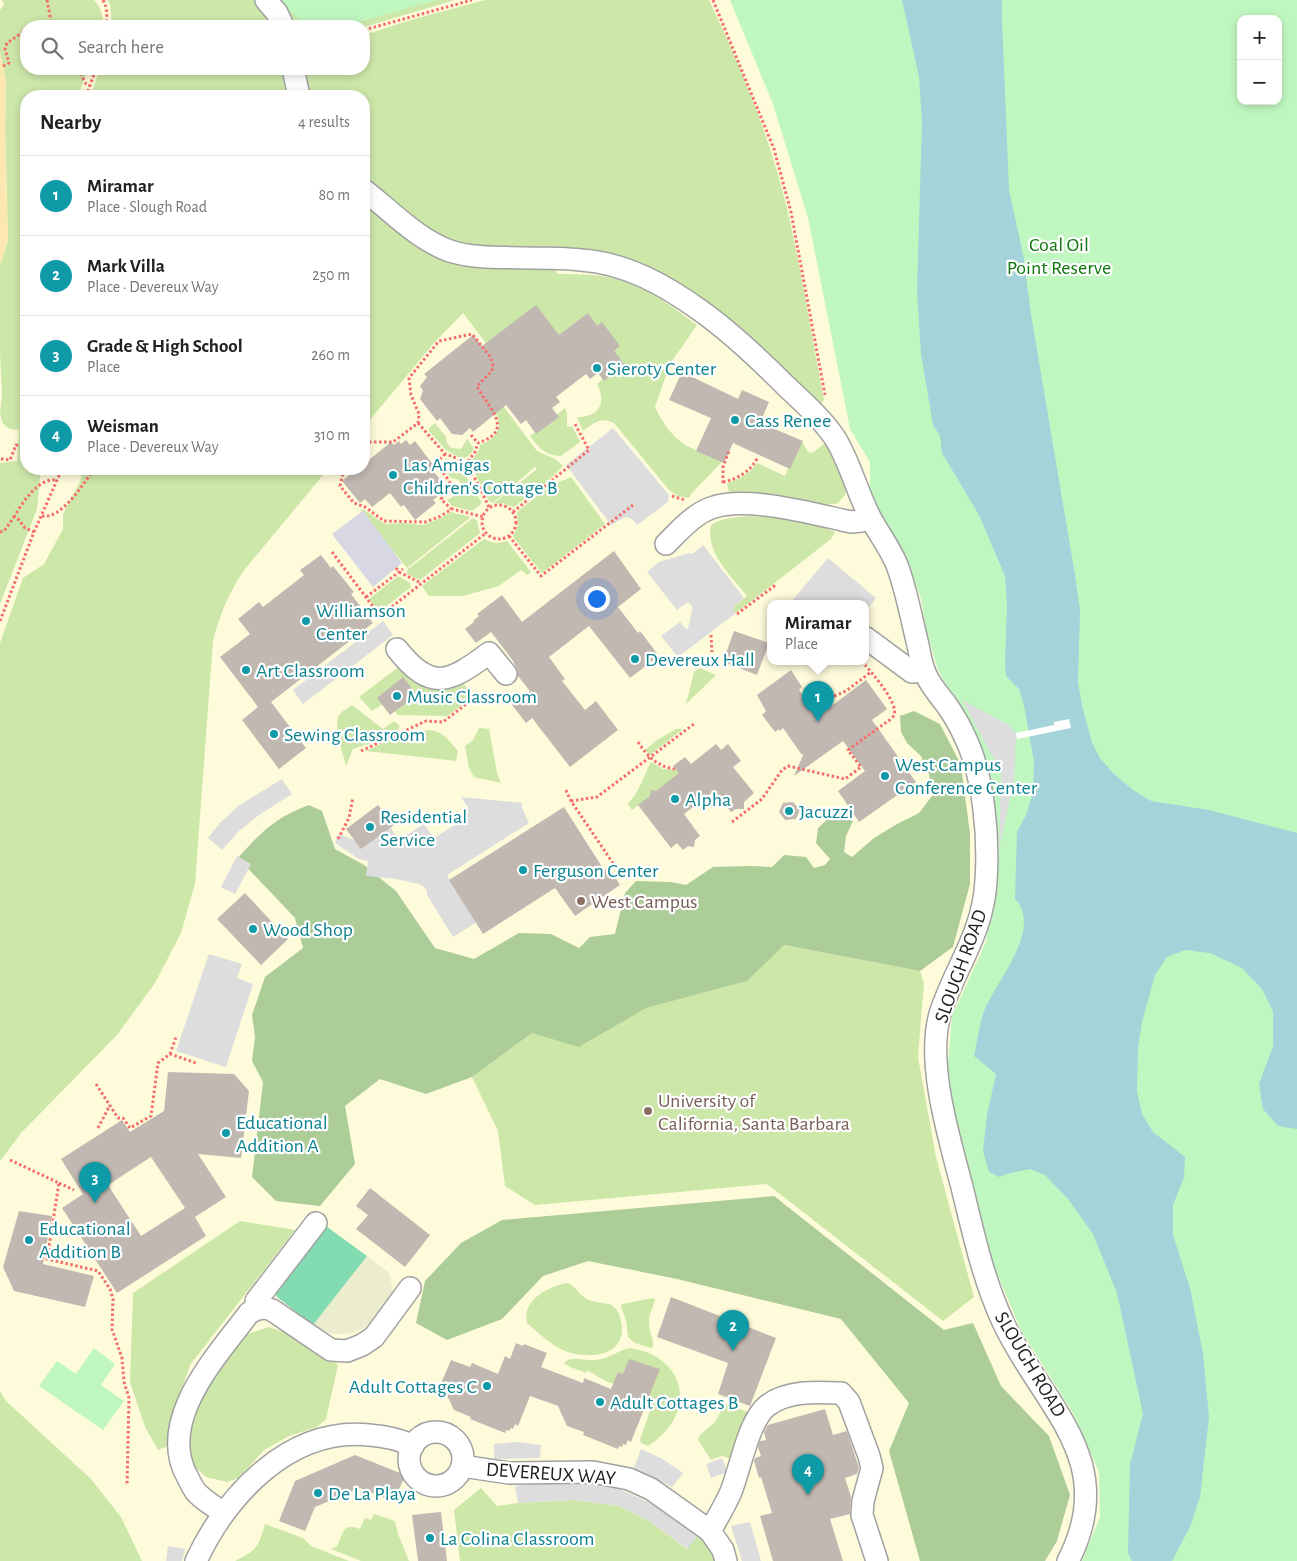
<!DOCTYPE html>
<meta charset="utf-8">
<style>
:root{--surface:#fff;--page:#f2f2f2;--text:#202124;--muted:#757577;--line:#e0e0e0;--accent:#c30616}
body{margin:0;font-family:"Alegreya Sans",sans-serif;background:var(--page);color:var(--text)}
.controls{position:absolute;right:15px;top:15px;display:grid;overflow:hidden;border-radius:10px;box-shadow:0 2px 8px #0003}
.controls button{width:45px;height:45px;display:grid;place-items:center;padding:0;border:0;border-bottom:1px solid var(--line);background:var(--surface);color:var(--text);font:25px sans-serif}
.you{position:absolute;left:596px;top:598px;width:18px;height:18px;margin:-12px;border:4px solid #fff;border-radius:50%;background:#1a73e8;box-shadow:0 0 0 8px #1a73e833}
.badge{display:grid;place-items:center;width:32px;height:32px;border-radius:50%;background:var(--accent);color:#fff;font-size:16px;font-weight:700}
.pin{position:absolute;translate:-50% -41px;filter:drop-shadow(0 1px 2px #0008)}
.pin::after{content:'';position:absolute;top:26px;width:18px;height:15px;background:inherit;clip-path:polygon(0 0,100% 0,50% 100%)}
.popup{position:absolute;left:767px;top:600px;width:102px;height:65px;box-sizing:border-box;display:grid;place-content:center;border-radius:10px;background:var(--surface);filter:drop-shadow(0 1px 4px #0005);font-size:16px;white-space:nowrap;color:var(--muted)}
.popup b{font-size:19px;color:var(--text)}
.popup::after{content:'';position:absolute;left:50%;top:100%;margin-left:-10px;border:10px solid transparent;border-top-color:var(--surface)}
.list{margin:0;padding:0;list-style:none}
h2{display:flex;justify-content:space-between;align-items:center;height:65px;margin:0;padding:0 20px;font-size:21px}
h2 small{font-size:16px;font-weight:400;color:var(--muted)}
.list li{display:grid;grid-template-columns:32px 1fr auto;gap:15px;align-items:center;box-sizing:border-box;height:80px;padding:0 20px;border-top:1px solid var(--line)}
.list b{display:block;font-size:19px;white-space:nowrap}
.list p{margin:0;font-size:16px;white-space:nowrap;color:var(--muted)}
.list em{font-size:16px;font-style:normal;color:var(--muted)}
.icon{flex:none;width:28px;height:28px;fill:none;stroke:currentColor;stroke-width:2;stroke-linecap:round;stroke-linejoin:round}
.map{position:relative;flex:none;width:1297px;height:1561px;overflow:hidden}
.search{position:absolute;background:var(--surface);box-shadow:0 2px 8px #0003;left:20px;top:20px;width:350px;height:55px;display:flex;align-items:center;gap:12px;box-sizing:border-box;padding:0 18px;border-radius:20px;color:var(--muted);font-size:19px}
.panel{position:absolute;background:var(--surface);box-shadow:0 2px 8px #0003;left:20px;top:90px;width:350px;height:385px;border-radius:20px}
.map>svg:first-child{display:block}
.education{fill:#fefbdb;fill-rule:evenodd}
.farmland{fill:#ececce}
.grass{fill:#cde7a9}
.forest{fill:#accc98}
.sand{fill:#fde7b1}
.park{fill:#c0f7c0;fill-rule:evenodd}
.pitch{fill:#82dbb1}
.parking{fill:#ddd}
.plaza{fill:#d7d8e3}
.water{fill:#a4d3da}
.pier{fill:#fff}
.building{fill:#c2b8b2;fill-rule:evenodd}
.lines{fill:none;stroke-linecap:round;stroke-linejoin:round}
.minor-casing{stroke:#a1a1a1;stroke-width:24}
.path{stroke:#f56e6c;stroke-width:3;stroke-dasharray:2.5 2.5;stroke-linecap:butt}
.minor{stroke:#fff;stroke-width:21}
.culture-dot{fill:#0f9aa8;stroke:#fff;stroke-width:2}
.education-dot{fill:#8d6e63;stroke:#fff;stroke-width:2}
.labels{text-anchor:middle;stroke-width:4.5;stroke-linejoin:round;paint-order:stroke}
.park-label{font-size:20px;fill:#0f770e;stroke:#fff}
.culture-label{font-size:20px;fill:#0d838f;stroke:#fff;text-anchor:start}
.education-label{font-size:20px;fill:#785e54;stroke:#fff;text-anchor:start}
.street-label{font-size:20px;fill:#1d1d1d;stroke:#fff}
</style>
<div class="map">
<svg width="1297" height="1561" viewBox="0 0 1297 1561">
<rect width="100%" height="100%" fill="#eee9e3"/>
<path class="education" d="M0 0H1297V1561H0ZM1241 19H1278V101H1241ZM26 26H364V69H26ZM26 96H364V469H26ZM770 603H866V661H770Z"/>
<path class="farmland" d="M367 1256 389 1273 393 1290 392 1298 372 1322 362 1329 348 1334H334L322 1331 313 1325Z"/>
<g class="grass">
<path d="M2 0H94C101 8 104 16 102 26H26V69H88L78 96H26V469H41L37 509 0 604V463L17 461 19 430 10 429 3 424 0 414 2 394 0 352V266L8 240 5 128 6 81 0 53V10L4 4Z"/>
<path d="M107 0H255L270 17 273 26H112L110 4Z"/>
<path d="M279 0H455L364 27 301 26 291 16Z"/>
<path d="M485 0H709C742 69 772 142 789 217 803 278 812 339 824 400L820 405 682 286 472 247 444 240 415 221 364 179V96H307L301 69H364V35L414 19Z"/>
<path d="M100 69H282L289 96H90Z"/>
<path d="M364 203 482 267 528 269 555 268 557 274C574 274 591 274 608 277 641 282 671 306 697 325L670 364 655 407C673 444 687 447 723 461L691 494 689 498 678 496 669 490 614 423C601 416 593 423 583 431L577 417C599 417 607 403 597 384L621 364 611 351 500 402 537 451 557 460 563 466 548 481 514 507 502 503 493 504 537 469 535 467 493 503 489 501C486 495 470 465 471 462 474 455 480 453 480 445 515 432 493 406 479 386L495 355 463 313 434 343 364 427Z"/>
<path d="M565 408 567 413V426L569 427 572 426 580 442 561 456C546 456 538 447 530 436Z"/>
<path d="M435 423 446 437 447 443 451 448 461 449 467 439 474 448C472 453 467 458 462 459L446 450 429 431V428Z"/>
<path d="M800 442H802L808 452 812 453 827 442 847 486 845 495 838 503C823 508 789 496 772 494 758 492 744 492 729 493L727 483C739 479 750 474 757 463L785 476Z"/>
<path d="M447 459C466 469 472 486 482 503L472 511 452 506 447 500 459 493 461 486 459 480 451 478 440 463Z"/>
<path d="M83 469H328L245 569C229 592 220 614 213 641L195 884 181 933 155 983 117 1035 22 1132 0 1161V643L23 578 44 564 63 529V514L80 482Z"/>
<path d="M571 477 605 524 542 573 513 537 518 525 517 512 550 486Z"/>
<path d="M363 509 380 521 387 524 404 523 423 525 441 518 451 512 471 517 407 568 361 511Z"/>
<path d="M751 516C779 518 809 521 835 532L831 539 736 613 733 610 734 606 747 596C731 576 705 552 711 525 724 517 737 517 751 516Z"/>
<path d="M473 518 477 521 480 533 479 534 420 580 407 574V570Z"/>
<path d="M484 539C492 543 498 544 507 541L531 572 527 575 521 570 499 586 463 596H429L422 586Z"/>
<path d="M398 576 410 583 411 587 379 612 369 599Z"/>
<path d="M400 666 462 682 474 696 447 716 398 715 386 702 372 711 359 697Z"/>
<path d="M700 668 716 675 686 704 694 672Z"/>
<path d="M352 705 383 729 394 721 400 726C396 737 364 745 353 749L346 766C343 754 333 726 339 715 342 711 348 708 352 705Z"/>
<path d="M479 728 489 729 497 773 501 783 474 777 469 768 465 746 473 740Z"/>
<path d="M676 729H683L650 755 645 750 657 740Z"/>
<path d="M428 730C444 731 448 740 458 751L456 761 366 751 396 737Z"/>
<path d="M651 762 663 769 679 770 681 773 632 810 628 804C640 791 643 777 651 762Z"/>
<path d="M783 945 920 971 924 983 918 1057 936 1157 974 1297 943 1321 767 1184 535 1205 505 1186 498 1131 472 1077 532 1033 583 1045 645 1008 747 981Z"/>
<path d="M240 1221 295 1230 190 1365 173 1417 171 1445 158 1450 145 1427 130 1382 133 1293Z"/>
<path d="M567 1283C575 1285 579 1295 587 1299 595 1304 609 1301 615 1308 620 1313 622 1323 622 1330 621 1356 591 1358 571 1353 555 1349 540 1334 527 1323 522 1300 547 1287 567 1283Z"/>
<path d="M653 1298 655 1299C654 1307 648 1315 649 1323 649 1332 654 1339 653 1347L651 1348 635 1343 628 1337 626 1320 621 1307 622 1304Z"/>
<path d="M269 1327 297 1337 338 1365 326 1419 317 1427 289 1436 264 1450 239 1478 227 1482 206 1477 194 1466 186 1443 199 1392 244 1335Z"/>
<path d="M630 1348C689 1357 697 1416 648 1446L641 1443 640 1440 652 1405 642 1401 621 1386 605 1381 589 1371H587L586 1373C579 1369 571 1369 564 1363 571 1355 586 1361 595 1360 609 1359 618 1350 630 1348Z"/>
<path d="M0 1391 6 1401 91 1479 121 1517 142 1561H0Z"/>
<path d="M725 1404 751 1413 731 1459 722 1456 711 1460 698 1440 700 1435 715 1422Z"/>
<path d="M481 1488 497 1506 518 1503 575 1500 619 1506 649 1521 687 1549 697 1536 710 1546 719 1561H460L454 1510Z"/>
<path d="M374 1514 395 1521 398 1534 409 1561H361L331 1549 337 1546C343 1535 342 1521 360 1529L365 1518 371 1520Z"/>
<path d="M265 1524 303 1538 311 1546 349 1561H235C257 1550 258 1548 265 1524Z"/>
</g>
<g class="forest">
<path d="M914 711 940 724 961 765 970 834V884L953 947 920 971 784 945 747 981 646 1008 579 1047 532 1033 472 1077 426 1094 380 1079 345 1106 355 1164 320 1206 276 1201 252 1177 263 1082 252 1061 255 1037 252 1015 265 977 303 948 295 918 238 858C261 832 276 817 309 805L322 811 335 849 364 865 396 891 435 948 474 959 519 933 551 934 579 948 590 937 615 934 625 893 636 881 671 882 686 885 713 867 751 866 772 867 784 855 806 857 814 868 825 865 830 859 816 843 818 828 832 815 853 821 846 836 844 852 852 857 874 838 897 824 919 813 932 796 929 774 921 756 907 743 901 732 900 716Z"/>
<path d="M774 1196 944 1330 973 1323 1001 1386 1049 1436 1070 1495 1057 1541 1045 1561H920L889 1451 909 1403 841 1319 677 1279 588 1261 543 1276 502 1319 447 1340 416 1323 425 1281 461 1243 502 1220Z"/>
</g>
<path class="sand" d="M0 53 6 81 5 128 8 240 0 266Z"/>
<g class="park">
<path d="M281 0H437L345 26H309L296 17Z"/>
<path d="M730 0H1297V1561H1082L1100 1517 1099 1472 1073 1413 1022 1332 991 1260 959 1146 947 1074 952 1016 986 942 999 849 994 792 960 708 938 670 927 633 921 599 907 560 870 498V462L850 429 808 218 773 104ZM1241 19H1278V101H1241Z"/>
<path d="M94 1348 115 1364 101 1385 124 1401 103 1430 39 1386 57 1361 76 1374Z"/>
</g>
<path class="pitch" d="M323 1224 367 1256 313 1325 277 1297 272 1288Z"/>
<g class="parking">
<path d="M613 428 669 495 668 502 637 525 632 519 625 517 611 525 566 465Z"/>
<path d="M703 545 744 598 734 606 733 610 736 613 678 657 661 636 680 622 686 629 688 628 692 611V606L688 602 677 610 647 572 659 562 689 553 692 554Z"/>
<path d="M828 558 876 598 866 611V603H790Z"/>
<path d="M383 621 393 635 303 704 293 690Z"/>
<path d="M962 700 1007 724 1016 733 1014 779 999 849 1001 772Z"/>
<path d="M282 779 292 794 259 815 239 831 222 850 208 838 220 823 238 806Z"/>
<path d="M461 797 522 803V808L529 823 447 875 477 922 453 937 427 895V891L424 887 419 884 396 879 366 876 368 861 359 859 335 843 339 834 364 844 389 825 399 840 424 824 434 838 458 823 467 815 468 807Z"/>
<path d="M237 856 251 864 235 894 221 887Z"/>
<path d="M209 954 242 964 237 978 253 984 226 1067 176 1051Z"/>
<path d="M518 1442 541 1445 540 1458 494 1459V1444Z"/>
<path d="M641 1449 661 1458 683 1473 672 1487 634 1468Z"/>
<path d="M722 1458 728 1472 711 1478 706 1464Z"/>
<path d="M549 1482 598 1484 616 1488 649 1502 697 1536 688 1549 649 1521 619 1506 575 1500 518 1503 515 1486Z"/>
<path d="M750 1522 761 1561H742L731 1526Z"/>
<path d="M168 1546 185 1549 182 1561H166Z"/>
</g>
<path class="plaza" d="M363 511 402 563 373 587 332 534Z"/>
<path class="water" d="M902 0H1002V19L1009 190 1023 254 1031 314 1075 575 1080 610 1078 682 1082 705 1092 743 1100 758 1113 773 1133 790 1151 801 1209 810 1297 833V1129L1278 1126 1263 1109 1259 1084 1273 1046V1011L1262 989 1242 968 1210 953 1185 950 1167 957 1155 975 1142 1022 1138 1047 1137 1091 1142 1114 1153 1132 1185 1157 1184 1177 1173 1205V1235L1190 1288 1203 1354 1209 1417 1200 1497 1190 1527 1172 1561H1132L1128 1553 1130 1464 1143 1414 1117 1293 1093 1234 1068 1199 1045 1175 1030 1169 1010 1173 999 1177 989 1172 983 1151 987 1115 996 1074 974 1056C977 1042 979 1027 983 1014 994 983 1044 930 1015 899L1017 832 1026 815 1033 793 1034 762 1024 705 1019 689 1006 676 1005 662 1007 604 1005 576 979 515 942 453 940 436 933 425 921 354 917 291 922 122 919 77Z"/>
<path class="pier" d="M1069 719 1071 728 1017 739 1016 733 1054 725V722Z"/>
<g class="building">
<path d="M536 305 559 335 588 313 597 326 602 322 620 346 614 351 625 365 604 381 598 373 590 379 586 374 556 397 560 402 552 408 559 417 536 434 526 420 521 424 506 405 473 432 470 428 462 435 452 434 440 418 437 421 420 399 423 391 420 386 427 377 424 374 473 335 482 346Z"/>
<path d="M682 372 738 399 742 390 769 402 760 423 803 441 790 469 733 443 724 463 696 451 711 418 669 400Z"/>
<path d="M406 440 410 445 415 441 434 466 431 468 443 483 442 493 433 500 436 503 415 520 404 505 401 507 390 493 372 507 365 499 360 503 342 481 357 469H364V464L391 442 394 445 399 441 401 444Z"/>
<path d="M614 551 641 589 618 607 638 633 640 631 659 656 630 678 589 626 549 657 565 679 562 681 585 710 596 701 618 730 570 767 532 718 526 723 512 705 530 691 518 676V672L513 661 491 632 476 643 465 629 474 622 473 621 479 616 477 614 502 595 522 622Z"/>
<path d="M321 555 331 568 333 566 354 592 351 594 373 623 271 702 306 748 279 769 242 720 258 707 220 657 250 634 238 619 259 602 263 607 304 575 300 570Z"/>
<path d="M734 631 769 643 757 675 723 662Z"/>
<path d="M791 670 802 687 799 690 818 716 866 680 887 709 872 720 916 782 859 822 838 791 865 771 843 741 794 776 804 753 802 755 783 728 780 731 779 729 775 732 762 715 766 711 757 695Z"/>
<path d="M403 677 417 695 390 715 377 698Z"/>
<path d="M716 744 721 750 728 744 741 761 733 767 754 793 744 802V809H736L731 812 714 791 684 814 700 836 695 840 694 847 688 846 683 850 677 843 671 848 638 805 650 796 651 790 656 791 679 773 673 766 685 757 691 764Z"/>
<path d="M793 802 800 810 796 819 785 820 779 812 783 803Z"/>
<path d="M378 805 394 825 361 849 346 829Z"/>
<path d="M564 807 604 870 609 867 620 885 575 916 555 888 483 934 449 880Z"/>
<path d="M245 893 288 939 261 965 217 919Z"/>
<path d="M168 1072 234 1074 249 1091 241 1158 198 1154 226 1197 195 1217 206 1236 117 1293 62 1208 83 1194 61 1159 122 1120 130 1132 164 1111ZM151 1157 185 1208 141 1236 108 1185Z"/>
<path d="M370 1188 430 1235 405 1267 356 1229 368 1215 356 1206Z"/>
<path d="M19 1211 52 1216 43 1264 94 1276 85 1307 14 1291 3 1267Z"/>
<path d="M671 1297 776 1338 750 1406 718 1394 728 1363 657 1337Z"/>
<path d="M516 1343 523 1346 524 1344 547 1353 541 1367 583 1383 584 1378 611 1389 618 1372 623 1374 629 1359 660 1369 631 1442 628 1440 626 1445 623 1444 622 1447 619 1446 618 1449 583 1435 584 1432 567 1426 558 1406 530 1396 518 1426 515 1424 513 1429 511 1428 509 1431 506 1430 505 1433 470 1419 471 1417 454 1410 445 1391 439 1388 451 1360 470 1367 472 1363 498 1374 505 1356 510 1359Z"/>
<path d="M825 1409 833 1435 847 1431 859 1468 857 1474 845 1478 851 1497 850 1514 830 1519 843 1561H773L760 1516 772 1513 761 1477 759 1478 754 1461 755 1458 761 1456 758 1447 760 1441 766 1440 764 1432 768 1425Z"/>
<path d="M355 1455 405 1475 394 1502 360 1488 315 1507 305 1531 279 1521 295 1481Z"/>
<path d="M441 1512 447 1561H418L412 1515Z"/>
</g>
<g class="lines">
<g class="minor-casing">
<g id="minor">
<path d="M266 0 277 13 283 26"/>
<path d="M293 69 299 96"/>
<path d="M364 190C390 210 418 240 450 251 474 259 503 257 528 258 546 258 564 258 581 260 626 263 665 285 701 311 732 333 760 360 787 387 804 403 822 419 835 438 851 464 857 493 871 519 879 534 890 548 897 565 906 589 911 616 917 641 920 653 921 665 926 675 931 686 939 695 946 704 953 714 959 724 964 735 984 774 989 838 986 881 983 934 955 967 940 1014 926 1063 949 1137 962 1187 973 1232 983 1279 1003 1322 1042 1406 1121 1459 1068 1561"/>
<path d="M666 544C679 531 694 514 711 508 747 495 814 514 851 522L861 521 869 516"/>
<path d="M866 638 912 672 924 671"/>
<path d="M397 649C431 692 449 683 489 653L506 674"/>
<path d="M256 1309V1301L316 1223"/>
<circle cx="436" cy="1459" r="27"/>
<path d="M462 1466 509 1473 593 1472 629 1479 651 1489 710 1531 723 1550 726 1561"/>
<path d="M223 1513C214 1506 203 1500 196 1492 193 1488 190 1482 188 1478 155 1421 217 1356 249 1313 258 1308 263 1307 272 1310L331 1350 347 1351 362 1345 374 1337 410 1288"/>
<path d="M710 1531C717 1519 724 1507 730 1494 740 1471 748 1421 767 1406 787 1390 818 1392 841 1393L849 1402 869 1456 872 1468 863 1501 862 1515 877 1561"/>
<path d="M196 1561C227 1495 289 1427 369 1435 385 1436 399 1439 413 1446"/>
</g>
</g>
<g class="path">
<path d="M47 0 52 26"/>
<path d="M103 0C108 9 107 16 106 26"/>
<path d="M713 0 774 149 791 212 825 395"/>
<path d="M34 26 40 24 51 23"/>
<path d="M364 30 472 0"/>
<path d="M3 66 9 63 5 49 7 43 26 30"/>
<path d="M78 69 86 84 90 86"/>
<path d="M86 96 96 69"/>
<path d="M418 423 445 454C471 460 479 488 490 509"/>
<path d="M471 435 478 443"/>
<path d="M364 442H393L418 423 419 414 411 395 409 378 439 341 472 334 491 358 493 366 492 371 477 386C487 407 517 430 478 443"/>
<path d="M445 454 436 463 447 478 450 483 451 489 441 499 451 509"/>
<path d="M1 459 10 460 16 445 26 448"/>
<path d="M465 465 475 452 478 443"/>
<path d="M344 469 340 486 354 503 365 507 384 521 425 522 439 517 452 509 484 517"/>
<path d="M723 482C738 479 751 471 758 457"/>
<path d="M723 483V467L729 451"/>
<path d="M672 496 685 500"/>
<circle cx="499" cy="522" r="17"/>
<path d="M513 512 589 450 575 424"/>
<path d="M42 516C61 520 84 483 94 469"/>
<path d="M14 517C22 503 38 478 56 480"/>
<path d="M0 532 4 531 14 517 19 520 25 528 34 532"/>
<path d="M509 536 541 576 633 505"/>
<path d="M332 552 380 616 486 533"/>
<path d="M396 568 399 572 421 583"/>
<path d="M366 597 403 569"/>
<path d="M737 614 777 584"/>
<path d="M0 621 34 532 62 469"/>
<path d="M711 635 712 652"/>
<path d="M825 700 846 691 871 672"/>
<path d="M638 742C647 756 658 767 675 769"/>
<path d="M361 751 426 721 443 722 474 698"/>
<path d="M566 790 571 801 621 875"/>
<path d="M571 801 597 797 694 724"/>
<path d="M732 822 762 799 782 770 788 766 845 779 861 767 848 750 888 721C889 721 894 716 894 715 899 704 873 674 865 665"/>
<path d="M338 839 349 818 353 797"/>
<path d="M170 1054 176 1037"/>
<path d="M96 1084 118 1118H123L130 1128 151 1116 158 1063 170 1054 196 1063"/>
<path d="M98 1128 110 1105"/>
<path d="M10 1160 59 1183 47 1259 98 1271 110 1289 113 1299 112 1329 122 1358 124 1382 129 1398 127 1486"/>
<path d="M59 1183 74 1190"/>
</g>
<use href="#minor" class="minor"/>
</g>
<g class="culture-dot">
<circle cx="597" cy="368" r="5"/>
<circle cx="735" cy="420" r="5"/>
<circle cx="393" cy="475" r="5"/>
<circle cx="306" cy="621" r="5"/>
<circle cx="635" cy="659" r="5"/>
<circle cx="246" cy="670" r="5"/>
<circle cx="397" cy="696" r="5"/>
<circle cx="274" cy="734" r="5"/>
<circle cx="885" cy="776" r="5"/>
<circle cx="675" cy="799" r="5"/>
<circle cx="789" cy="811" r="5"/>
<circle cx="370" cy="827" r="5"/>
<circle cx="523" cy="870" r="5"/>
<circle cx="253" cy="929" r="5"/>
<circle cx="226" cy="1133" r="5"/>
<circle cx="29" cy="1240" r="5"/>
<circle cx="487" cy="1386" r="5"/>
<circle cx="600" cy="1402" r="5"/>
<circle cx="318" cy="1493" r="5"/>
<circle cx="430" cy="1538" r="5"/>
</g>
<g class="education-dot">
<circle cx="581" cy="901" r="5"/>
<circle cx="648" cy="1111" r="5"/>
</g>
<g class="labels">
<g class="park-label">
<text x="1059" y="251">Coal Oil<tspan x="1059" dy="23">Point Reserve</tspan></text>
</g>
<g class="culture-label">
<text x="607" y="375">Sieroty Center</text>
<text x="745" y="427">Cass Renee</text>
<text x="403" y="471">Las Amigas<tspan x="403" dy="23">Children's Cottage B</tspan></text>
<text x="316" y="617">Williamson<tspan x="316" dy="23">Center</tspan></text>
<text x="645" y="666">Devereux Hall</text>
<text x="256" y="677">Art Classroom</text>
<text x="407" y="703">Music Classroom</text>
<text x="284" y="741">Sewing Classroom</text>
<text x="895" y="771">West Campus<tspan x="895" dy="23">Conference Center</tspan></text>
<text x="685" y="806">Alpha</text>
<text x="799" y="818">Jacuzzi</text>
<text x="380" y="823">Residential<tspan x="380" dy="23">Service</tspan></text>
<text x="533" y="877">Ferguson Center</text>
<text x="263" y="936">Wood Shop</text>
<text x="236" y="1129">Educational<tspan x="236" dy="23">Addition A</tspan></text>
<text x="39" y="1235">Educational<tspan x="39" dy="23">Addition B</tspan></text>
<text x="477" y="1393" text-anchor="end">Adult Cottages C</text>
<text x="610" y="1409">Adult Cottages B</text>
<text x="328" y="1500">De La Playa</text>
<text x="440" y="1545">La Colina Classroom</text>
</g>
<g class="education-label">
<text x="591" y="908">West Campus</text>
<text x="658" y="1107">University of<tspan x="658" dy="23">California, Santa Barbara</tspan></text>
</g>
<g class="street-label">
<text transform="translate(960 966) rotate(-70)" y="7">SLOUGH ROAD</text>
<text transform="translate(1031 1364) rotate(59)" y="7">SLOUGH ROAD</text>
<text transform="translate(551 1473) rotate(4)" y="7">DEVEREUX WAY</text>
</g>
</g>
</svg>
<div class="controls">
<button>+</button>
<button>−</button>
</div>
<div class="you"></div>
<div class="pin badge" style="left:818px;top:722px;background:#0f9aa8">1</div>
<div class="popup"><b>Miramar</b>Place</div>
<div class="pin badge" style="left:733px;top:1351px;background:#0f9aa8">2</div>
<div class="pin badge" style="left:95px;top:1203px;background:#0f9aa8">3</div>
<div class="pin badge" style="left:808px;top:1495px;background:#0f9aa8">4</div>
<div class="search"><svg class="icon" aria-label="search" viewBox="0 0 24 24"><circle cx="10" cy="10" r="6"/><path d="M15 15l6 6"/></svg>Search here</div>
<section class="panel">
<h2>Nearby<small>4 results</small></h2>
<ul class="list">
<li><span class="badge" style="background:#0f9aa8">1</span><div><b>Miramar</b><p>Place · Slough Road</p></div><em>80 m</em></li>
<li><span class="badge" style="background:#0f9aa8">2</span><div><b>Mark Villa</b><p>Place · Devereux Way</p></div><em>250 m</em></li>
<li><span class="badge" style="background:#0f9aa8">3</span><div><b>Grade &amp; High School</b><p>Place</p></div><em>260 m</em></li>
<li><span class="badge" style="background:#0f9aa8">4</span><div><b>Weisman</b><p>Place · Devereux Way</p></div><em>310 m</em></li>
</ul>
</section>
</div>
